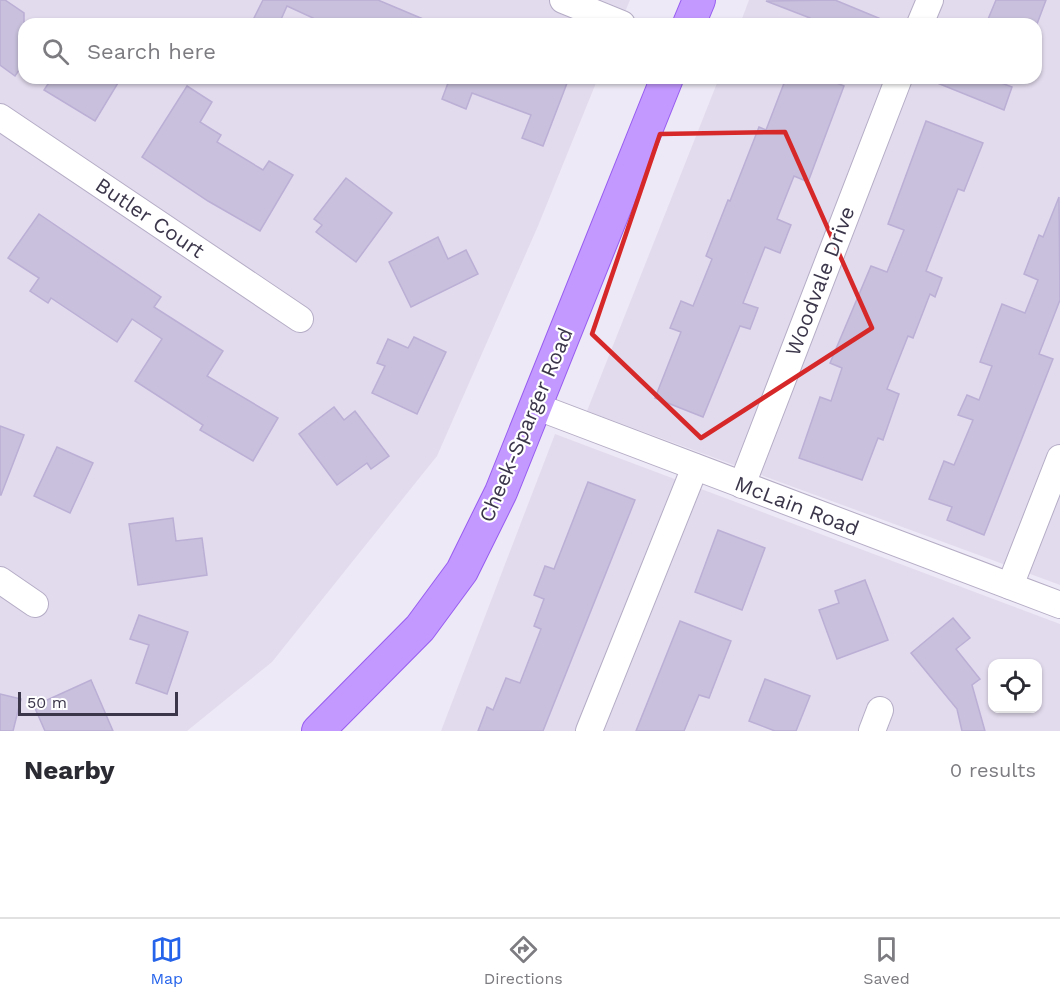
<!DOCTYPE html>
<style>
:root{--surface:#fff;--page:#f7f7f7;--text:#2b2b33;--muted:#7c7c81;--line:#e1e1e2;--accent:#2563eb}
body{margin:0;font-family:"Work Sans",sans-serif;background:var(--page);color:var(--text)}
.controls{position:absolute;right:18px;bottom:18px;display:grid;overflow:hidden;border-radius:12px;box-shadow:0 2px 4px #0004}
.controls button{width:54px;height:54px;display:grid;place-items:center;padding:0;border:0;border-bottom:2px solid var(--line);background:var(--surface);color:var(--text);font:30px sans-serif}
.scale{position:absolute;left:18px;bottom:15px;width:160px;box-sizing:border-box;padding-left:6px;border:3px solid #3c364b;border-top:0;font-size:16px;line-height:21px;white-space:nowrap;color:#3c364b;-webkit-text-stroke:4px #fff;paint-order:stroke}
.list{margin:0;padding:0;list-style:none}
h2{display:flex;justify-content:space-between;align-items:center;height:78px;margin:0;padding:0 24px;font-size:26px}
h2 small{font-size:20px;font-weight:400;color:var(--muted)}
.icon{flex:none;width:33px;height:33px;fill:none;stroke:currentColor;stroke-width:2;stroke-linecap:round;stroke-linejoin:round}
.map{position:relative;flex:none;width:1060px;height:731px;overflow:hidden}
.search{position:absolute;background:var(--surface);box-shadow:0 2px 4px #0004;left:18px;right:18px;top:18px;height:66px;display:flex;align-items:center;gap:15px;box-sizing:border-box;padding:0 21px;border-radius:18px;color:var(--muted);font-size:22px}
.sheet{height:186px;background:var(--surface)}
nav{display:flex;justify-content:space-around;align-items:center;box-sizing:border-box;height:84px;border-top:2px solid var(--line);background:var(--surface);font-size:16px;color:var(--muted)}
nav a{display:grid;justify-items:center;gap:3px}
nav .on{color:var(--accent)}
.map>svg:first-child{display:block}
.residential{fill:#e2dbee;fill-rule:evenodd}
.building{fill:#c8c0dc;stroke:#bbafd5;stroke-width:1.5}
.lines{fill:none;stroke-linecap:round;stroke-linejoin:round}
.minor-casing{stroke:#b5adc6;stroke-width:28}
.major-casing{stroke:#975df0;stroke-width:34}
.minor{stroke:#fff;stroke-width:26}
.major{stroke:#c399ff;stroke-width:32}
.marked{fill:none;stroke:#d62828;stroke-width:4.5;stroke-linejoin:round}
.labels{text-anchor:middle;stroke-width:4.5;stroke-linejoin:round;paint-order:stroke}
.street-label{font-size:21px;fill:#3c364b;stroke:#fff}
</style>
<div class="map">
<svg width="1060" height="731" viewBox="0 0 1060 731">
<rect width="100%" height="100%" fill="#eee9f6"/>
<g class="residential">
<path d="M0 0H630L620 24H24V78H598L538 226 437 456 272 662 187 731H0Z"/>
<path d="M749 0H1060V585L587 411 719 78H1036V24H740Z"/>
<path d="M555 434 1060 624V731H441ZM992 664H1038V708H992Z"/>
</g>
<g class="building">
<path d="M0 0H5L24 13V63L15 76 0 65Z"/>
<path d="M263 0H378L435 24H326L287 6 279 24H251Z"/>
<path d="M835 0 893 24H808L810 18 766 1Z"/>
<path d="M996 0H1046L1037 24H986Z"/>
<path d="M52 78H121L95 121 44 90Z"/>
<path d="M438 78H569L543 146 522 138 531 115 472 93 466 109 442 99 448 83Z"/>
<path d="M786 78H824L844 86 808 182 794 176 777 219 791 225 780 253 765 247 743 303 758 308 750 329 740 326 703 417 655 398 681 332 670 328 681 301 693 306 712 259 706 256 728 200 730 201 759 127 766 130Z"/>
<path d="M925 78H988L1012 87 1004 110Z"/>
<path d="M187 86 212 102 200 122 221 135 217 142 263 170 269 161 293 175 260 231 208 201 142 157Z"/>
<path d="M926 121 983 143 964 191 958 189 926 271 942 278 935 297 930 294 913 338 908 336 887 389 899 394 883 440 878 438 862 480 799 458 820 397 831 401 842 368 830 363 871 266 887 272 904 230 888 224Z"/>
<path d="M346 178 392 213 356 262 316 232 322 225 314 219Z"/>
<path d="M1059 197 1060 300 1039 354 1053 359 984 535 947 520 952 507 929 499 944 461 954 465 973 420 958 415 967 395 979 400 992 366 980 362 1002 304 1025 313 1038 280 1024 274 1039 235 1043 237Z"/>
<path d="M39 214 161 297 154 307 223 351 207 376 278 418 253 461 200 430 203 425 135 381 162 339 132 319 117 342 51 298 48 303 30 291 39 278 8 258Z"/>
<path d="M438 237 448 259 466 250 478 274 411 307 389 262Z"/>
<path d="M414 337 446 352 417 414 372 393 385 366 377 363 388 339 408 348Z"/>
<path d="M334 407 344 420 355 411 389 456 371 469 367 463 337 485 299 434Z"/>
<path d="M0 426 24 435 1 495H0Z"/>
<path d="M57 447 93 463 70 513 34 496Z"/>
<path d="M588 482 635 500 543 731H478L487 707 493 710 506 678 520 683 541 629 534 626 544 599 534 595 545 566 554 569Z"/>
<path d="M173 518 176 541 202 538 207 575 138 585 129 524Z"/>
<path d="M718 530 765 548 742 610 695 592Z"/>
<path d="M865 580 888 640 837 659 819 610 839 603 835 591Z"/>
<path d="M139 615 188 632 167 694 136 683 149 645 130 639Z"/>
<path d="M953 618 970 638 956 649 980 679 972 685 985 731H962L957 709 911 653Z"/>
<path d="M680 621 731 641 709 698 699 695 684 731H636Z"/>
<path d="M765 679 810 696 796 731H775L749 721Z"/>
<path d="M91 680 113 731H45L34 706Z"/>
<path d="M0 694 21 699 13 731H0Z"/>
</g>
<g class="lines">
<g class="minor-casing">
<g id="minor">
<path d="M563 0 622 24"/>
<path d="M920 24 930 0"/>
<path d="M0 117 300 319"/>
<path d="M535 406 1060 605"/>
<path d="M742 485 899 78"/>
<path d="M0 580 35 604"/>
<path d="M1010 586 1060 458"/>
<path d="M589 731 695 467"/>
<path d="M872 731 880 710"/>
</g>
</g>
<g class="major-casing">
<g id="major">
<path d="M689 24 699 0"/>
<path d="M318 731 420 628 462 571 501 492 667 78"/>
</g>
</g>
<use href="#minor" class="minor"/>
<use href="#major" class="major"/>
</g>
<path class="marked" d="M785 132 872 328 701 438 592 334 660 134Z"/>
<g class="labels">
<g class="street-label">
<text transform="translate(150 218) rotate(34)" y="7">Butler Court</text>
<text transform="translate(820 281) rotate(-69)" y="7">Woodvale Drive</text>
<text transform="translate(526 425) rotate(-67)" y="7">Cheek-Sparger Road</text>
<text transform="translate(797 506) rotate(21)" y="7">McLain Road</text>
</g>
</g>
</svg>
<div class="controls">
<button><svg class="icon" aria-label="locate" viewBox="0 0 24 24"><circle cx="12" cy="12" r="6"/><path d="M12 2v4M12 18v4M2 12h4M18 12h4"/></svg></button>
</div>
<div class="scale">50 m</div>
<div class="search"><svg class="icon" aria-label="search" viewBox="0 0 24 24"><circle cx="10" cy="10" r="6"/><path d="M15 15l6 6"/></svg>Search here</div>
</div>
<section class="sheet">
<h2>Nearby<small>0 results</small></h2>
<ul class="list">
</ul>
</section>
<nav>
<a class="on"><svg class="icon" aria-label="map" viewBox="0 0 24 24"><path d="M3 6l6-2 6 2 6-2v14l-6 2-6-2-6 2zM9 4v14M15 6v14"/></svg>Map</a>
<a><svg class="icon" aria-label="directions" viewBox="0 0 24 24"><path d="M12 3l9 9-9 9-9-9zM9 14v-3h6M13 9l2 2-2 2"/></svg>Directions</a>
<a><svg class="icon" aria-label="saved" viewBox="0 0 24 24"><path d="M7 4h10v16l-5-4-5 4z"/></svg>Saved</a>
</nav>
